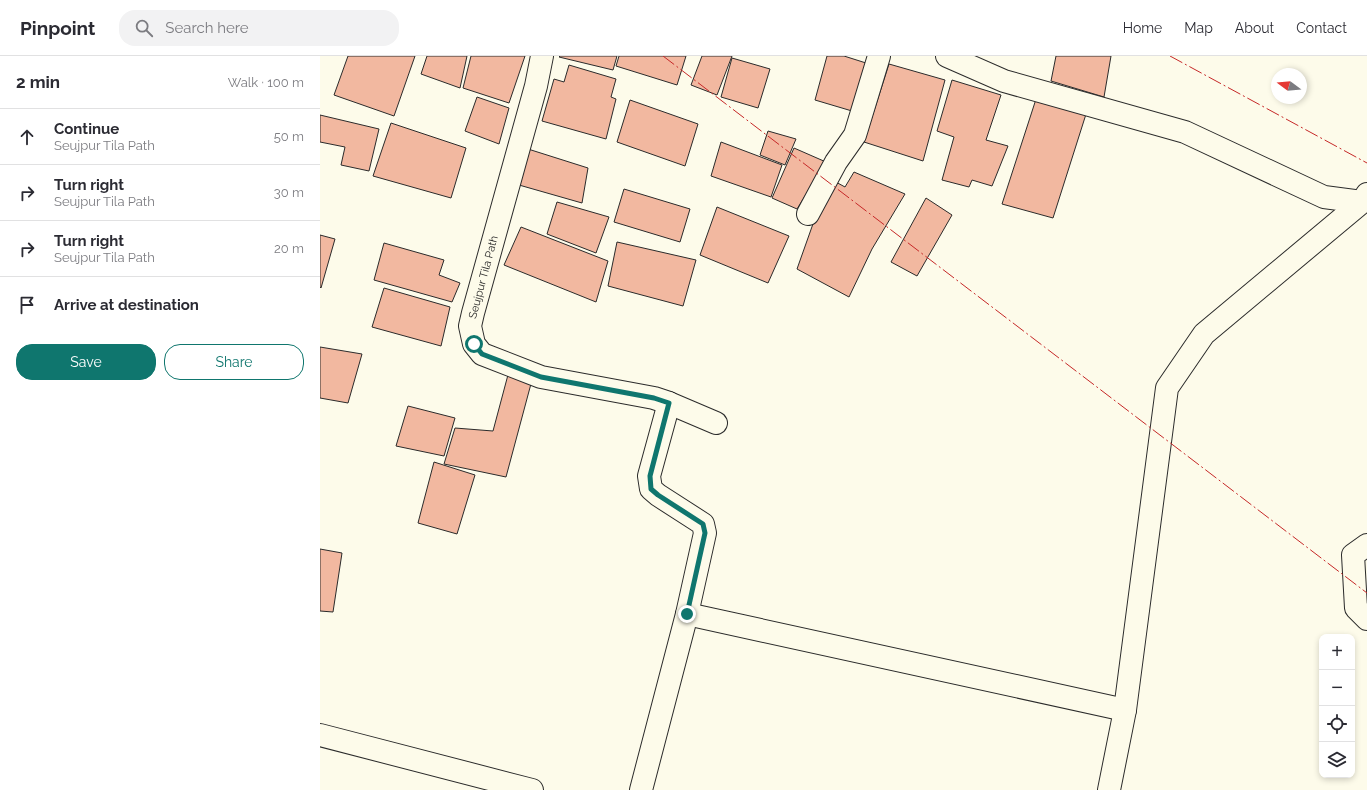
<!DOCTYPE html>
<meta charset="utf-8">
<style>
:root{--surface:#fff;--page:#f2f2f3;--text:#2b2b33;--muted:#7c7c81;--line:#e1e1e2;--accent:#0f766e}
body{margin:0;font-family:Raleway,sans-serif;background:var(--page);color:var(--text)}
.controls{position:absolute;right:12px;bottom:12px;display:grid;overflow:hidden;border-radius:8px;box-shadow:0 2px 6px #0003}
.controls button{width:36px;height:36px;display:grid;place-items:center;padding:0;border:0;border-bottom:1px solid var(--line);background:var(--surface);color:var(--text);font:20px sans-serif}
.compass{position:absolute;left:951px;top:12px;width:36px;height:36px;border-radius:50%;background:var(--surface);box-shadow:0 2px 6px #0003;rotate:286deg}
.stop{position:absolute;width:12px;height:12px;margin:-9px;border:3px solid #0f766e;border-radius:50%;background:#fff}
.stop.end{background:#0f766e;border-color:#fff;box-shadow:0 1px 4px #0008}
.list{margin:0;padding:0;list-style:none}
h2{display:flex;justify-content:space-between;align-items:center;height:52px;margin:0;padding:0 16px;font-size:17px}
h2 small{font-size:13px;font-weight:400;color:var(--muted)}
.list li{display:grid;grid-template-columns:26px 1fr auto;gap:12px;align-items:center;box-sizing:border-box;height:56px;padding:0 16px;border-top:1px solid var(--line)}
.list b{display:block;font-size:15px;white-space:nowrap}
.list p{margin:0;font-size:13px;white-space:nowrap;color:var(--muted)}
.list em{font-size:13px;font-style:normal;color:var(--muted)}
.actions{display:flex;gap:8px;padding:12px 16px}
.actions a{flex:1;padding:9px 0;border:1px solid var(--accent);border-radius:16px;text-align:center;font-size:14px;color:var(--accent)}
.actions .main{background:var(--accent);color:#fff}
.icon{flex:none;width:22px;height:22px;fill:none;stroke:currentColor;stroke-width:2;stroke-linecap:round;stroke-linejoin:round}
.map{position:relative;flex:none;width:1047px;height:734px;overflow:hidden}
header{display:flex;align-items:center;gap:24px;box-sizing:border-box;height:56px;padding:0 20px;background:var(--surface);border-bottom:1px solid var(--line)}
header strong{font-size:19px}
nav{display:flex;gap:22px;margin-inline-start:auto;font-size:14px}
.search{width:280px;height:36px;background:var(--page);display:flex;align-items:center;gap:10px;box-sizing:border-box;padding:0 14px;border-radius:16px;color:var(--muted);font-size:15px}
main{display:flex}
aside{flex:1;background:var(--surface)}
.map>svg:first-child{display:block}
.building{fill:#f2b8a0;stroke:#2b2b2b}
.lines{fill:none;stroke-linecap:round;stroke-linejoin:round}
.street-casing{stroke:#2b2b2b;stroke-width:24}
.street{stroke:#fdfbea;stroke-width:22}
.power{stroke:#c62828;stroke-width:1;stroke-dasharray:14 3 2 3;stroke-linecap:butt}
.route{stroke:#0f766e;stroke-width:5}
.labels{text-anchor:middle;stroke-width:3;stroke-linejoin:round;paint-order:stroke}
.street-label{font-size:11px;fill:#2b2b2b;stroke:#fdfbea}
</style>
<header>
<strong>Pinpoint</strong>
<div class="search"><svg class="icon" aria-label="search" viewBox="0 0 24 24"><circle cx="10" cy="10" r="6"/><path d="M15 15l6 6"/></svg>Search here</div>
<nav><a>Home</a><a>Map</a><a>About</a><a>Contact</a></nav>
</header>
<main>
<aside>
<h2>2 min<small>Walk · 100 m</small></h2>
<ul class="list">
<li><svg class="icon" aria-label="ahead" viewBox="0 0 24 24"><path d="M12 20V5M6 11l6-6 6 6"/></svg><div><b>Continue</b><p>Seujpur Tila Path</p></div><em>50 m</em></li>
<li><svg class="icon" aria-label="right" viewBox="0 0 24 24"><path d="M7 20v-9h11M14 6l5 5-5 5"/></svg><div><b>Turn right</b><p>Seujpur Tila Path</p></div><em>30 m</em></li>
<li><svg class="icon" aria-label="right" viewBox="0 0 24 24"><path d="M7 20v-9h11M14 6l5 5-5 5"/></svg><div><b>Turn right</b><p>Seujpur Tila Path</p></div><em>20 m</em></li>
<li><svg class="icon" aria-label="arrive" viewBox="0 0 24 24"><path d="M6 21V4h12l-3 4 3 4H6"/></svg><div><b>Arrive at destination</b></div></li>
</ul>
<div class="actions"><a class="main">Save</a><a>Share</a></div>
</aside>
<div class="map">
<svg width="1047" height="734" viewBox="0 0 1047 734">
<rect width="100%" height="100%" fill="#fdfbea"/>
<g class="building">
<path d="M28 0H95L74 60 14 39Z"/>
<path d="M107 0H147L140 32 101 18Z"/>
<path d="M151 0H205L189 47 143 32Z"/>
<path d="M240 0H297L293 14 239 1Z"/>
<path d="M299 0H366L357 29 296 10Z"/>
<path d="M382 0H412L397 39 371 29Z"/>
<path d="M507 0H524L546 7 532 55 495 44Z"/>
<path d="M736 0H791L784 41 731 25Z"/>
<path d="M412 2 450 13 438 52 401 41Z"/>
<path d="M569 8 625 24 603 105 544 86Z"/>
<path d="M249 9 296 23 291 41 296 43 286 83 222 65 234 23 244 26Z"/>
<path d="M632 24 681 39 666 84 688 90 672 130 652 124 649 131 622 124 634 81 617 75Z"/>
<path d="M717 40 767 55 733 162 682 148Z"/>
<path d="M157 41 189 52 179 88 145 75Z"/>
<path d="M310 44 378 68 365 110 297 86Z"/>
<path d="M0 59 59 73 49 115 21 109 25 91 0 86Z"/>
<path d="M71 67 146 92 131 142 53 120Z"/>
<path d="M448 75 476 83 465 109 440 99Z"/>
<path d="M401 86 462 109 451 141 391 120Z"/>
<path d="M474 92 506 106 477 153 452 142Z"/>
<path d="M208 93 268 112 262 147 199 129Z"/>
<path d="M534 116 585 138 552 193 529 241 477 213 494 165 514 125 525 131Z"/>
<path d="M304 133 370 153 360 186 294 166Z"/>
<path d="M606 142 632 159 597 220 571 206Z"/>
<path d="M237 146 289 161 276 197 227 178Z"/>
<path d="M397 151 469 180 448 227 380 199Z"/>
<path d="M201 171 288 205 276 246 184 209Z"/>
<path d="M0 179 15 183 1 232 0 231Z"/>
<path d="M297 186 376 204 363 250 288 230Z"/>
<path d="M64 187 124 204 119 219 140 227 132 246 54 224Z"/>
<path d="M64 232 130 251 121 290 52 271Z"/>
<path d="M0 291 42 298 28 347 0 342Z"/>
<path d="M189 315 212 324 186 421 124 408 135 372 173 375Z"/>
<path d="M88 350 135 362 124 400 76 390Z"/>
<path d="M114 406 155 419 137 478 98 467Z"/>
<path d="M0 493 22 497 13 556 0 555Z"/>
</g>
<g class="lines">
<g class="street-casing">
<g id="street">
<path d="M222 0 216 30 153 257 150 270 154 288 162 298 221 321 334 342 349 347 396 367"/>
<path d="M627 0 684 25 865 76 1004 141 1042 146"/>
<path d="M488 158 516 106 535 79 559 0"/>
<path d="M1047 489 1033 499 1036 552 1047 563"/>
<path d="M367 558 805 654"/>
<path d="M0 679 212 734"/>
<path d="M321 734 367 558 385 477 383 468 338 439 331 433 329 420 349 347"/>
<path d="M789 734 805 654 847 332 884 278 1042 146 1047 138"/>
</g>
</g>
<use href="#street" class="street"/>
<g class="power">
<path d="M343 0 1047 537"/>
<path d="M850 0 1047 107"/>
</g>
</g>
<g class="lines">
<path class="route" d="M154 288 162 298 221 321 334 342 349 347 330 420 331 433 338 439 383 468 385 477 367 558"/>
</g>
<g class="labels">
<g class="street-label">
<text transform="translate(163 221) rotate(-75)" y="4">Seujpur Tila Path</text>
</g>
</g>
</svg>
<div class="controls">
<button>+</button>
<button>−</button>
<button><svg class="icon" aria-label="locate" viewBox="0 0 24 24"><circle cx="12" cy="12" r="6"/><path d="M12 2v4M12 18v4M2 12h4M18 12h4"/></svg></button>
<button><svg class="icon" aria-label="layers" viewBox="0 0 24 24"><path d="M12 4l9 5-9 5-9-5zM3 14l9 5 9-5"/></svg></button>
</div>
<svg class="compass" viewBox="-18 -18 36 36"><path d="M0-13l5 13h-10z" fill="#e53935"/><path d="M0 13l5-13h-10z" fill="#7c7c81"/></svg>
<div class="stop" style="left:154px;top:288px"></div>
<div class="stop end" style="left:367px;top:558px"></div>
</div>
</main>
